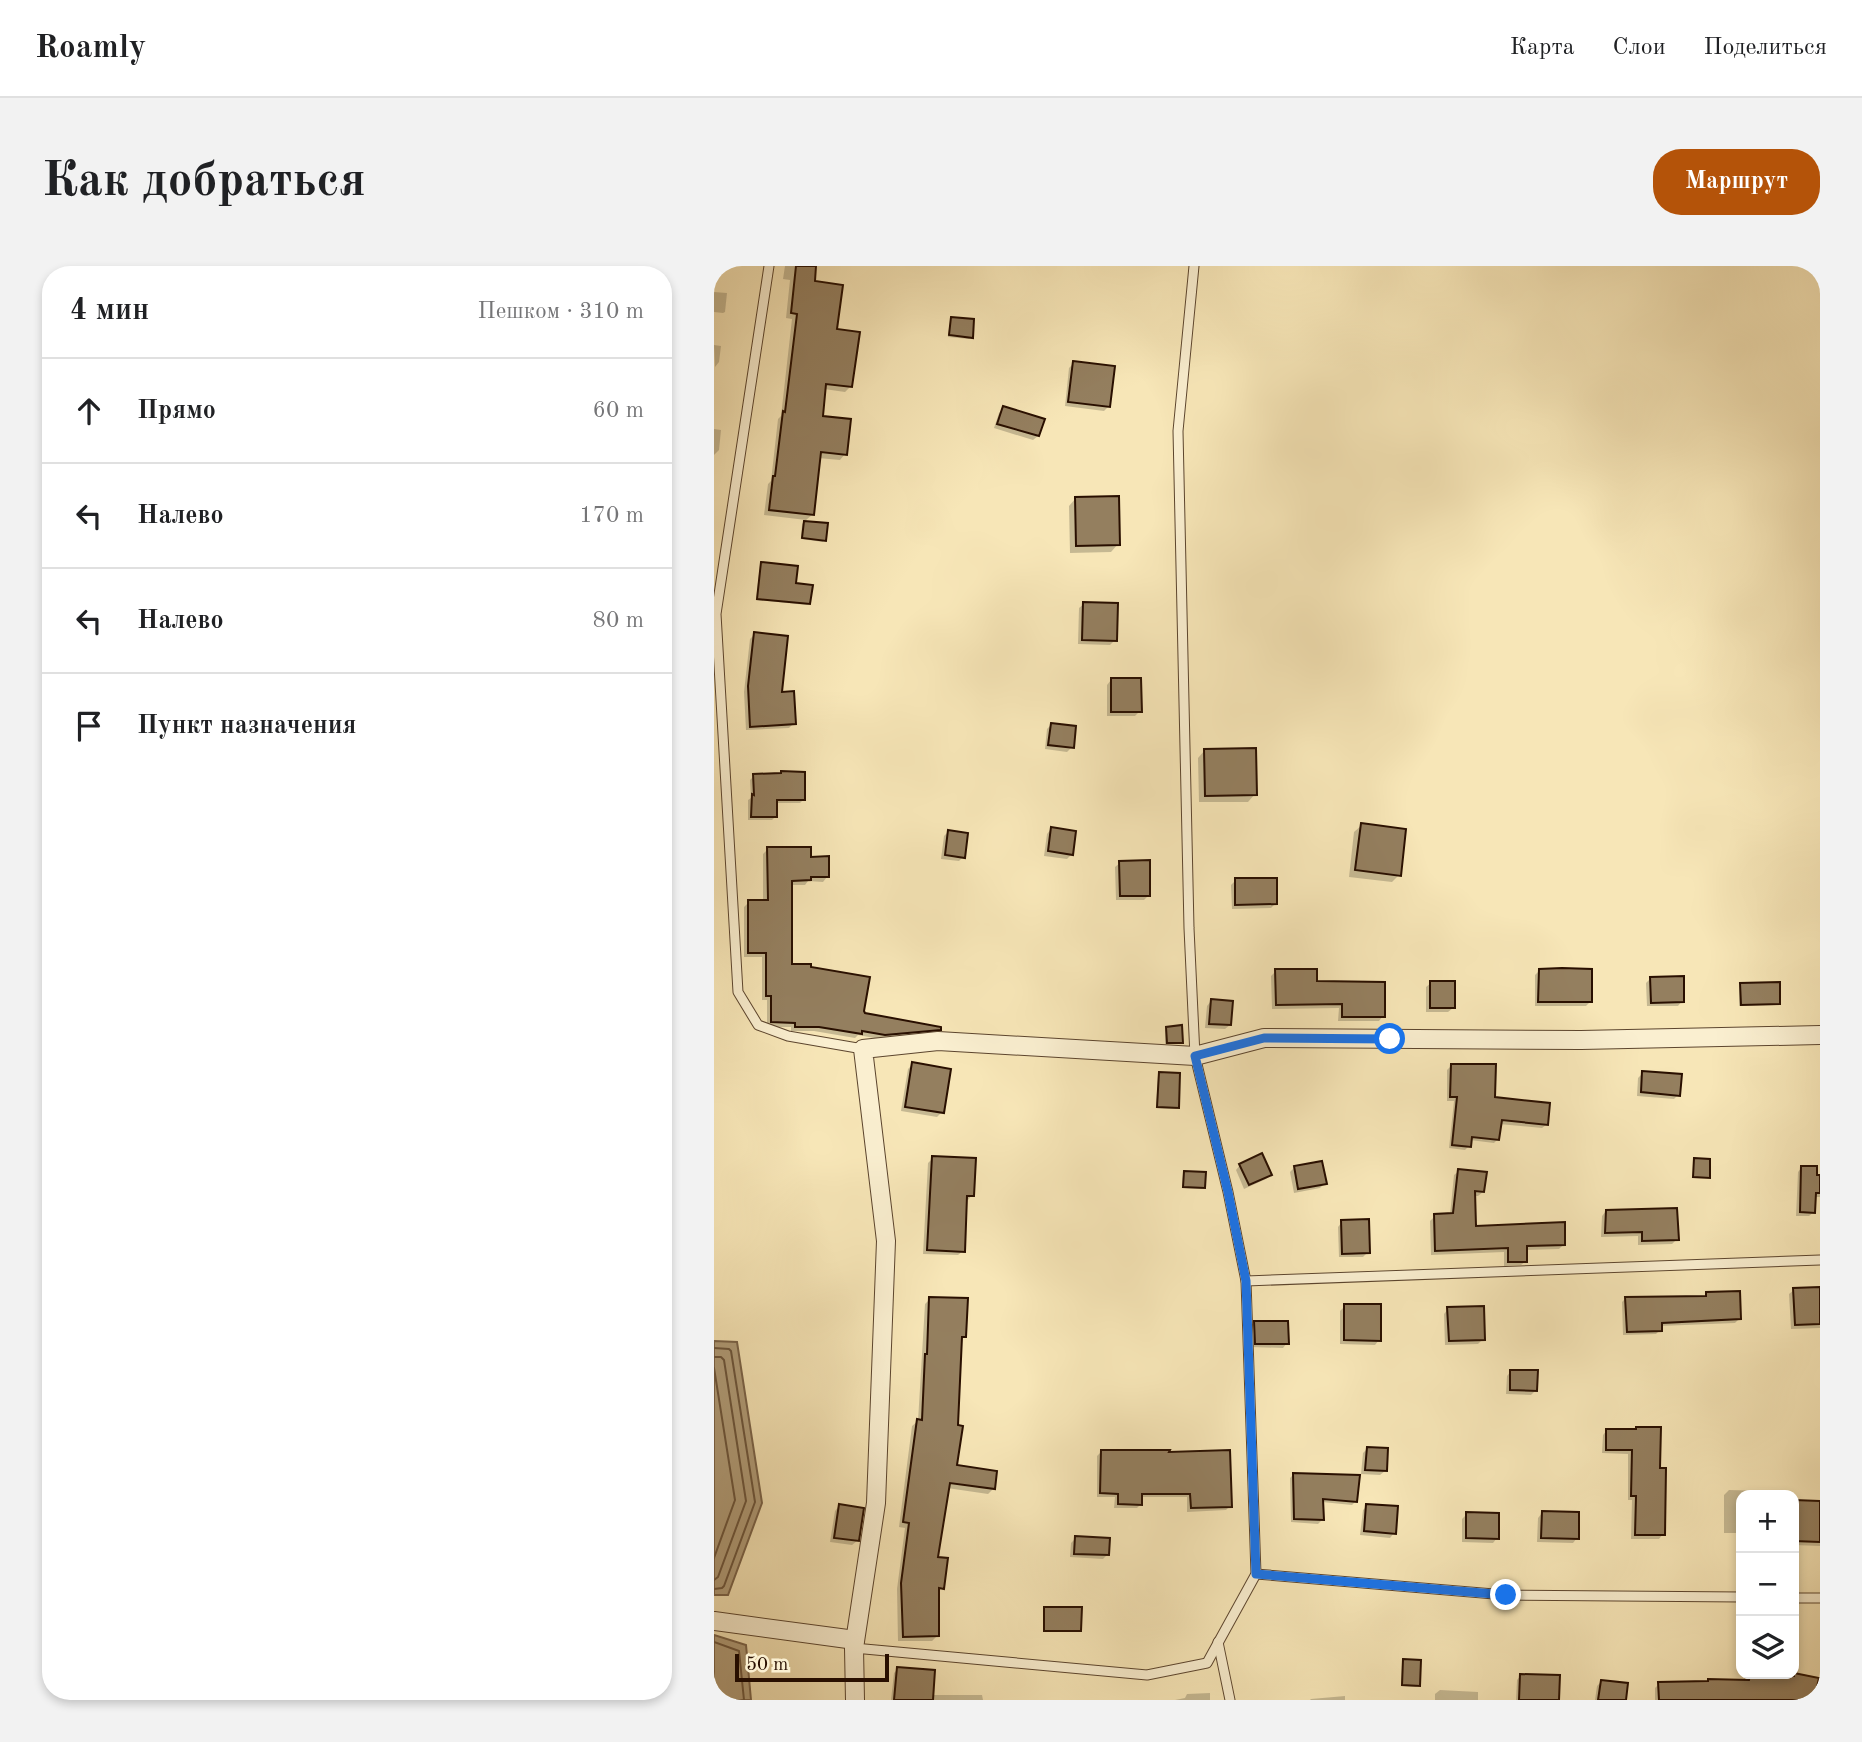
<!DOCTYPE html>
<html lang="ru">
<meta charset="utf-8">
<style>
:root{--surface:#fff;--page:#f2f2f2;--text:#202124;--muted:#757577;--line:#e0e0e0;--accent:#b45309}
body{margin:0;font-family:"Old Standard TT",serif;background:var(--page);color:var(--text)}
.controls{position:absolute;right:21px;bottom:21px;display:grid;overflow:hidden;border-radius:14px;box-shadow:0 4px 10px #0003}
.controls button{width:63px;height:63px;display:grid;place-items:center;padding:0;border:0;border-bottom:2px solid var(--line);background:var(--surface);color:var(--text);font:35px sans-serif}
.scale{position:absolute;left:21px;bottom:18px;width:154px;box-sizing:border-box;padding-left:7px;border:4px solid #290f00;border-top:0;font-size:19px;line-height:24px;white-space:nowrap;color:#290f00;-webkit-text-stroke:5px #faefd0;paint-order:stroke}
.stop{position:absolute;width:21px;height:21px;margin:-16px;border:5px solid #1a73e8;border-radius:50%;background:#fff}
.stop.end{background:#1a73e8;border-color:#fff;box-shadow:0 2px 7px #0008}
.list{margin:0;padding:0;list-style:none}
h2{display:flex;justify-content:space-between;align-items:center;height:91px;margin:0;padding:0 28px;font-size:30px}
h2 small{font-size:23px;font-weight:400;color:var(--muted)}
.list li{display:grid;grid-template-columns:46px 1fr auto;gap:21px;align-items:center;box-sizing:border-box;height:105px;padding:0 28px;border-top:2px solid var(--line)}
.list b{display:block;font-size:26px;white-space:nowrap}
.list em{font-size:23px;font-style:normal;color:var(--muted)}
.icon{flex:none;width:38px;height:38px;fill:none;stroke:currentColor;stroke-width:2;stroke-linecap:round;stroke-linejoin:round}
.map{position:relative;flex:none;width:1106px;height:1434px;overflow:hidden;border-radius:28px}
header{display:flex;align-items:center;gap:42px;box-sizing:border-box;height:98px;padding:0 35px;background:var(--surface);border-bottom:2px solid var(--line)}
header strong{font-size:33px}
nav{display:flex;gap:38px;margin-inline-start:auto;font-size:24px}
.intro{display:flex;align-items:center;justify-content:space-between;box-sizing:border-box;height:168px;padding:0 42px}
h1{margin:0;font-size:49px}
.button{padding:18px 32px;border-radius:28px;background:var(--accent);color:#fff;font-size:24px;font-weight:700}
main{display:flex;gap:42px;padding:0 42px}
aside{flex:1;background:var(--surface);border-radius:28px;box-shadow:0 4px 10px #0003}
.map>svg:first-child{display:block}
.water{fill:#b19d79;stroke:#7b6449;stroke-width:2}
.shadow{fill:#0003}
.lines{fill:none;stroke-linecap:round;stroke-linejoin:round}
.shore{stroke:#6d563c;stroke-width:2}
.building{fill:#947f5f;stroke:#290f00;stroke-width:2}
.lane-casing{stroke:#5c452e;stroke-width:11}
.street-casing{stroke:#5c452e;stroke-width:20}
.lane{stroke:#faefd0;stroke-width:9}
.street{stroke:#faefd0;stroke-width:18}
.route{stroke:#1a73e8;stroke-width:9}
</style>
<header>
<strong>Roamly</strong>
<nav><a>Карта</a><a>Слои</a><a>Поделиться</a></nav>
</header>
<div class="intro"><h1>Как добраться</h1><a class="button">Маршрут</a></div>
<main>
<aside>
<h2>4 мин<small>Пешком · 310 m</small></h2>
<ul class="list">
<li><svg class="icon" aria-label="ahead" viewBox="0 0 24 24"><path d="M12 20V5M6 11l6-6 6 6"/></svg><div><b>Прямо</b></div><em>60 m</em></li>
<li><svg class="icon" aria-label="left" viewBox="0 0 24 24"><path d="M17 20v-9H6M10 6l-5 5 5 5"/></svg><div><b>Налево</b></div><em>170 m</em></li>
<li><svg class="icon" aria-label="left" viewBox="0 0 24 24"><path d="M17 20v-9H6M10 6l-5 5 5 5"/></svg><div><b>Налево</b></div><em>80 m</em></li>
<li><svg class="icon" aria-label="arrive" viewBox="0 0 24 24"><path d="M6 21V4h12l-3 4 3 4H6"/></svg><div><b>Пункт назначения</b></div></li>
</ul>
</aside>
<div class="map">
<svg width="1106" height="1434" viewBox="0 0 1106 1434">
<rect width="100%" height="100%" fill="#f7e6b7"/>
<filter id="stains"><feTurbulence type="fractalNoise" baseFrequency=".00286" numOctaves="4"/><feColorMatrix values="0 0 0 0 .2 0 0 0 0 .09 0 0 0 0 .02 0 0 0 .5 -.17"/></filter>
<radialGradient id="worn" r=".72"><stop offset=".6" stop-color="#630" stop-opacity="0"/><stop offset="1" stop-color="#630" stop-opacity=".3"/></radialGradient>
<g class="water">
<path d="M0 1075 23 1076 48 1237 14 1329H0Z"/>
<path d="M0 1369 32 1379 37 1434H0Z"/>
</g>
<g class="shadow">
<path d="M71 0H101L99 17 137 120 131 126 110 123 107 151 131 188 126 194 104 192 98 249 92 254 50 249 54 218 57 215 64 153 67 150 78 53 72 52 76 14 69 13Z"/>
<path d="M0 26 13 27 11 46 9 47 0 46Z"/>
<path d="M237 53 257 71 255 73 234 71 236 55Z"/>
<path d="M0 79 7 80 5 96 1 101Z"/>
<path d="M360 97 395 140 390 145 351 140 355 102Z"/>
<path d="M289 142 324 170 319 174 280 162 285 147Z"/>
<path d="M0 163 7 164 5 184 0 189Z"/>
<path d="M362 232 404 278 397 286 356 287 355 240Z"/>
<path d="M90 256 110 274 109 276 87 273 88 258Z"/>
<path d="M48 298 80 319 95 338 93 339 42 334 46 299Z"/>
<path d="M370 338 401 374 396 379 364 378 365 342Z"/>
<path d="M41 368 80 457 75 462 32 464 30 426 36 373Z"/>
<path d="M397 414 426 445 421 450H393V419Z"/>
<path d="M338 458 358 481 353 486 331 483 333 463Z"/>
<path d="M491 484 541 528 534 536H485L484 492Z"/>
<path d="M40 510 89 534 86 537H61V551L58 554H34V534L37 532 36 514Z"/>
<path d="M648 559 685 609 678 616 635 611 640 566Z"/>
<path d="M337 563 358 588 353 593 330 590 333 568Z"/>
<path d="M234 566 249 591 245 595 227 593 230 570Z"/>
<path d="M54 583 96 592 113 611 109 616 94 615 91 619H76V700L150 749 225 763 220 768 166 773 144 769 141 772 100 765H77V761H53V734H48V691H30V641L35 636H49V588Z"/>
<path d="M406 597 435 629 430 634H402L401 601Z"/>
<path d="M522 614 561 638 557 642 518 643 517 619Z"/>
<path d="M562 705 669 750 665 755H624L625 742 558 743 557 710Z"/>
<path d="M825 705 876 736 872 740H821V709Z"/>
<path d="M937 712 968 735 964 740H933L932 717Z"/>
<path d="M717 717 739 742 734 746H712V721Z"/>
<path d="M1027 718 1064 737 1063 739 1025 740V720Z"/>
<path d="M497 735 516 759 511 763 491 762 493 740Z"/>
<path d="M452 762 467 776 466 778H451V764Z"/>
<path d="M199 798 228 846 223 851 187 845 194 803Z"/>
<path d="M737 800 779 833 832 859 828 862 785 858 784 873 780 877 756 874 755 880 751 884 735 882 740 835H733V804Z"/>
<path d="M929 807 964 829 960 833 923 830 924 812Z"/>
<path d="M446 808 463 842 462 843 442 842 444 809Z"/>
<path d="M219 892 258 929 254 934H251L249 985 244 989 209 988 214 897Z"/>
<path d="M526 899 556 909 552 913 530 923 522 904Z"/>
<path d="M581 901 611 917 606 922 580 927 576 906Z"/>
<path d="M1088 901 1101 911H1106V931H1100V946L1095 950H1082L1084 906Z"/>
<path d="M745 905 769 926 764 930H759L760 961 850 978 845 983 811 984 812 995 807 999 790 1000V986L717 989 716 955 721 950 736 949 740 909Z"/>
<path d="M470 907 490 921 488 923 468 922 469 908Z"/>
<path d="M892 945 963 973 958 978 924 979V970L887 971 888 950Z"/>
<path d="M628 956 654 986 649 991H625L624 961Z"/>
<path d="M1106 1023V1062L1077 1063 1075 1028 1080 1024Z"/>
<path d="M993 1028 1025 1053 1021 1057 946 1060V1064L942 1068 909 1069 908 1036 912 1032H989Z"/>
<path d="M216 1033 250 1070 246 1074 241 1200 279 1223 274 1228 233 1222 222 1292 228 1322 223 1327V1370L218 1375H184L183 1323 191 1262 185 1261 198 1160 204 1155 211 1038Z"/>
<path d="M631 1040 665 1074 661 1079 626 1078V1045Z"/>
<path d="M734 1043 769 1073 764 1078 731 1079 730 1048Z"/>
<path d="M541 1057 573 1077 569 1082 537 1081 536 1061Z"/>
<path d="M797 1105 822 1124 817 1129 792 1128 793 1110Z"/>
<path d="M893 1164 945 1204 949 1268 945 1273H917L918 1234H914V1188L888 1187 889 1169Z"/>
<path d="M654 1182 671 1205 666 1209 647 1208 649 1187Z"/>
<path d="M387 1186 516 1240 512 1244 473 1246V1231H427V1238L423 1242H400L401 1231H383V1190Z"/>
<path d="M580 1208 642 1235 638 1239 608 1236V1254L604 1258 577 1256 576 1212Z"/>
<path d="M1015 1224 1052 1225V1229H1027V1267H1010V1229Z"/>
<path d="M1080 1236H1106V1280L1080 1279Z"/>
<path d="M125 1240 143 1275 138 1279 116 1276 121 1245Z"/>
<path d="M653 1240 680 1267 676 1272 646 1269 649 1244Z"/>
<path d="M828 1247 863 1272 859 1277 823 1276 824 1252Z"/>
<path d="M753 1248 783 1272 779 1277 748 1276V1253Z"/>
<path d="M362 1272 394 1288 389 1293 356 1291 357 1277Z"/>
<path d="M331 1343 366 1364 364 1366H329V1345Z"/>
<path d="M690 1395 704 1419 702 1421 687 1420 688 1397Z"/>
<path d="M184 1403 217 1429H268L269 1434H177L180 1407Z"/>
<path d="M807 1409 843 1434H802L803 1414Z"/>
<path d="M1079 1409 1103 1414 1098 1434H941V1422L945 1418 1031 1415 1036 1410 1076 1412Z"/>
<path d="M887 1416 910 1434H881L883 1420Z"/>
<path d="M726 1424 764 1426V1434H721V1428Z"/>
<path d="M496 1427V1434H461L471 1432 473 1428Z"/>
<path d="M631 1430V1434H596L597 1433Z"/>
</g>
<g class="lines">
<g class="shore">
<path d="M0 1082 15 1083 17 1085 41 1236 10 1320 8 1322 0 1323"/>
<path d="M0 1091H7L10 1094 32 1235 4 1311 0 1314"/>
<path d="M0 1102 21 1234 0 1292"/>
<path d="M0 1376 25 1385 30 1434"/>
</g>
</g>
<g class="building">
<path d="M82 0H102L101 15 129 19 123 63 146 66 138 121 112 118 109 150 137 153 133 189 107 186 100 249 55 244 59 210H61L69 145 71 146 83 48 77 47Z"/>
<path d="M237 51 260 53 259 72 235 69Z"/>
<path d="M359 95 401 100 396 141 354 136Z"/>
<path d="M289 140 331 153 325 170 283 158Z"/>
<path d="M405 230 406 279 362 280 361 231Z"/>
<path d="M90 255 114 257 112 275 88 272Z"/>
<path d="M47 296 84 300 82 317 99 319 96 338 43 333Z"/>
<path d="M369 336 404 337 403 375 368 374Z"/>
<path d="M40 366 74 370 68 426 80 425 82 458 36 461 34 420Z"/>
<path d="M397 412H427L428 446H397Z"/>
<path d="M337 457 362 460 360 482 334 479Z"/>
<path d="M542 482 543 529 491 530 490 483Z"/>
<path d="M67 505 91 506V534H63V551H37L38 528 40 529 39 508 67 507Z"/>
<path d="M647 557 692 563 687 610 641 604Z"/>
<path d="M337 561 362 565 359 589 334 585Z"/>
<path d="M234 564 254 567 251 592 231 589Z"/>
<path d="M53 581H97V591L115 590V611H97V614L78 615V698H97V701L156 711 150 745 151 747 227 761V764L171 769 148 765V768L105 761H81V757L57 756V730H52V687H34V634H54Z"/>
<path d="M436 594V630H406L405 595Z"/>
<path d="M521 612H563V638L521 639Z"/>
<path d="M848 702 878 703V736H824L825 703Z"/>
<path d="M561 703H603V715L671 716V751H628V738L562 739Z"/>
<path d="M970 710V736L937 737 936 711Z"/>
<rect x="716" y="715" width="25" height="27"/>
<path d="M1066 716V738L1027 739 1026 717Z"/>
<path d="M497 733 519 735 517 759 495 758Z"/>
<path d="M468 759 469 777H453L452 761Z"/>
<path d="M198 796 237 803 230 847 191 841Z"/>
<path d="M737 798H782L781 831 836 837 834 859 788 854 785 874 758 871 757 881 738 879 743 831H736Z"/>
<path d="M928 805 968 808 966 830 927 826Z"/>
<path d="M445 806 466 807 465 842 443 841Z"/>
<path d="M548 887 558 909 535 919 525 898Z"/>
<path d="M218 890 262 892 260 930H253L251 986 213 984Z"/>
<path d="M980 892 996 893V912L979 911Z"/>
<path d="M608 895 613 918 584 923 580 900Z"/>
<path d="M1087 900H1103V909H1106V927H1102L1101 947 1086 946Z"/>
<path d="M744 903 773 906 770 926 761 925 762 960 851 956V979L813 980V996H794V982L721 985 720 948 739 947Z"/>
<path d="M470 905 492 906 491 922 469 921Z"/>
<path d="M963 942 965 974 928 975V966L891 967 892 944Z"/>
<path d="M655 953 656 987 628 988 627 954Z"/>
<path d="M1106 1021V1058L1081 1059 1079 1022Z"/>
<path d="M1026 1025 1027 1053 948 1057V1065L913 1066 911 1031 992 1030V1026Z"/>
<path d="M215 1031 254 1032 252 1071H248L244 1159 249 1160 243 1199 283 1205 281 1223 236 1217 224 1291 234 1292 230 1323 225 1322V1370L189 1371 187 1317 195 1257 189 1256 203 1153 208 1154 211 1088H213Z"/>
<path d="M630 1038H667V1075L630 1074Z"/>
<path d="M770 1040 771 1074 735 1075 733 1041Z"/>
<path d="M540 1055H574L575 1078H541Z"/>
<path d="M796 1104H824L823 1125 796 1124Z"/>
<path d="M922 1161H947L946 1202H952L951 1269H921L922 1230H917L918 1184H892V1163H922Z"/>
<path d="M653 1181 674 1182 673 1205 651 1204Z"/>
<path d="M387 1184H456L455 1186 516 1184 518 1241 477 1242 476 1228H428V1239L404 1238V1228L386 1227Z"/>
<path d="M579 1207 646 1209 643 1236 609 1233 610 1254 580 1253Z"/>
<path d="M1080 1234 1106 1235V1276L1080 1275Z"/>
<path d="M125 1238 150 1242 145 1275 120 1272Z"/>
<path d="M652 1238 684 1240 682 1268 650 1265Z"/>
<path d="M828 1245 865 1246V1273L827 1272Z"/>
<path d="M752 1246 785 1247V1273L752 1272Z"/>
<path d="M361 1270 396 1272 395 1289 360 1288Z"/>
<path d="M330 1341H368L367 1365H330Z"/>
<path d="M689 1393 707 1394 706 1420 688 1419Z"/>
<path d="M183 1401 221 1404 219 1434H180Z"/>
<path d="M806 1408 846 1409 845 1434H805Z"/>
<path d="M1036 1408 1080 1410V1407L1105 1412 1100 1434H945L944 1416 994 1415V1413L1035 1414Z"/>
<path d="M887 1414 914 1417 912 1434H884Z"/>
</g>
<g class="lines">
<g class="lane-casing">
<g id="lane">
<path d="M55 0 2 348 24 726 44 759 74 770 149 783"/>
<path d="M532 1015 1106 994"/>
<path d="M542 1308 792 1329 1027 1331"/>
<path d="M1080 1332H1106"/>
<path d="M504 1376 516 1434"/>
<path d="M140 1382 433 1409 493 1397 542 1308 532 1015 514 926 481 790 475 662 464 165 480 0"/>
</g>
</g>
<g class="street-casing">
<g id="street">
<path d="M0 1355 141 1374"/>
<path d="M141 1434 140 1382 162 1237 172 975 149 783 224 775 481 790 550 772 867 774 1106 769"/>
</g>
</g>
<use href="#lane" class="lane"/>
<use href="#street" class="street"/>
</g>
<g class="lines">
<path class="route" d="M676 773 550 772 481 790 514 926 532 1015 542 1308 792 1329"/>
</g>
<rect width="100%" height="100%" filter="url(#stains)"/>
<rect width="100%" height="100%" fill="url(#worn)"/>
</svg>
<div class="controls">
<button>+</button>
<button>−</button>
<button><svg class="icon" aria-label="layers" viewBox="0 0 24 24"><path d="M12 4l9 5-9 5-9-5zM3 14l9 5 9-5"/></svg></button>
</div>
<div class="scale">50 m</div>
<div class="stop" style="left:676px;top:773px"></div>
<div class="stop end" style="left:792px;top:1329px"></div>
</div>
</main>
